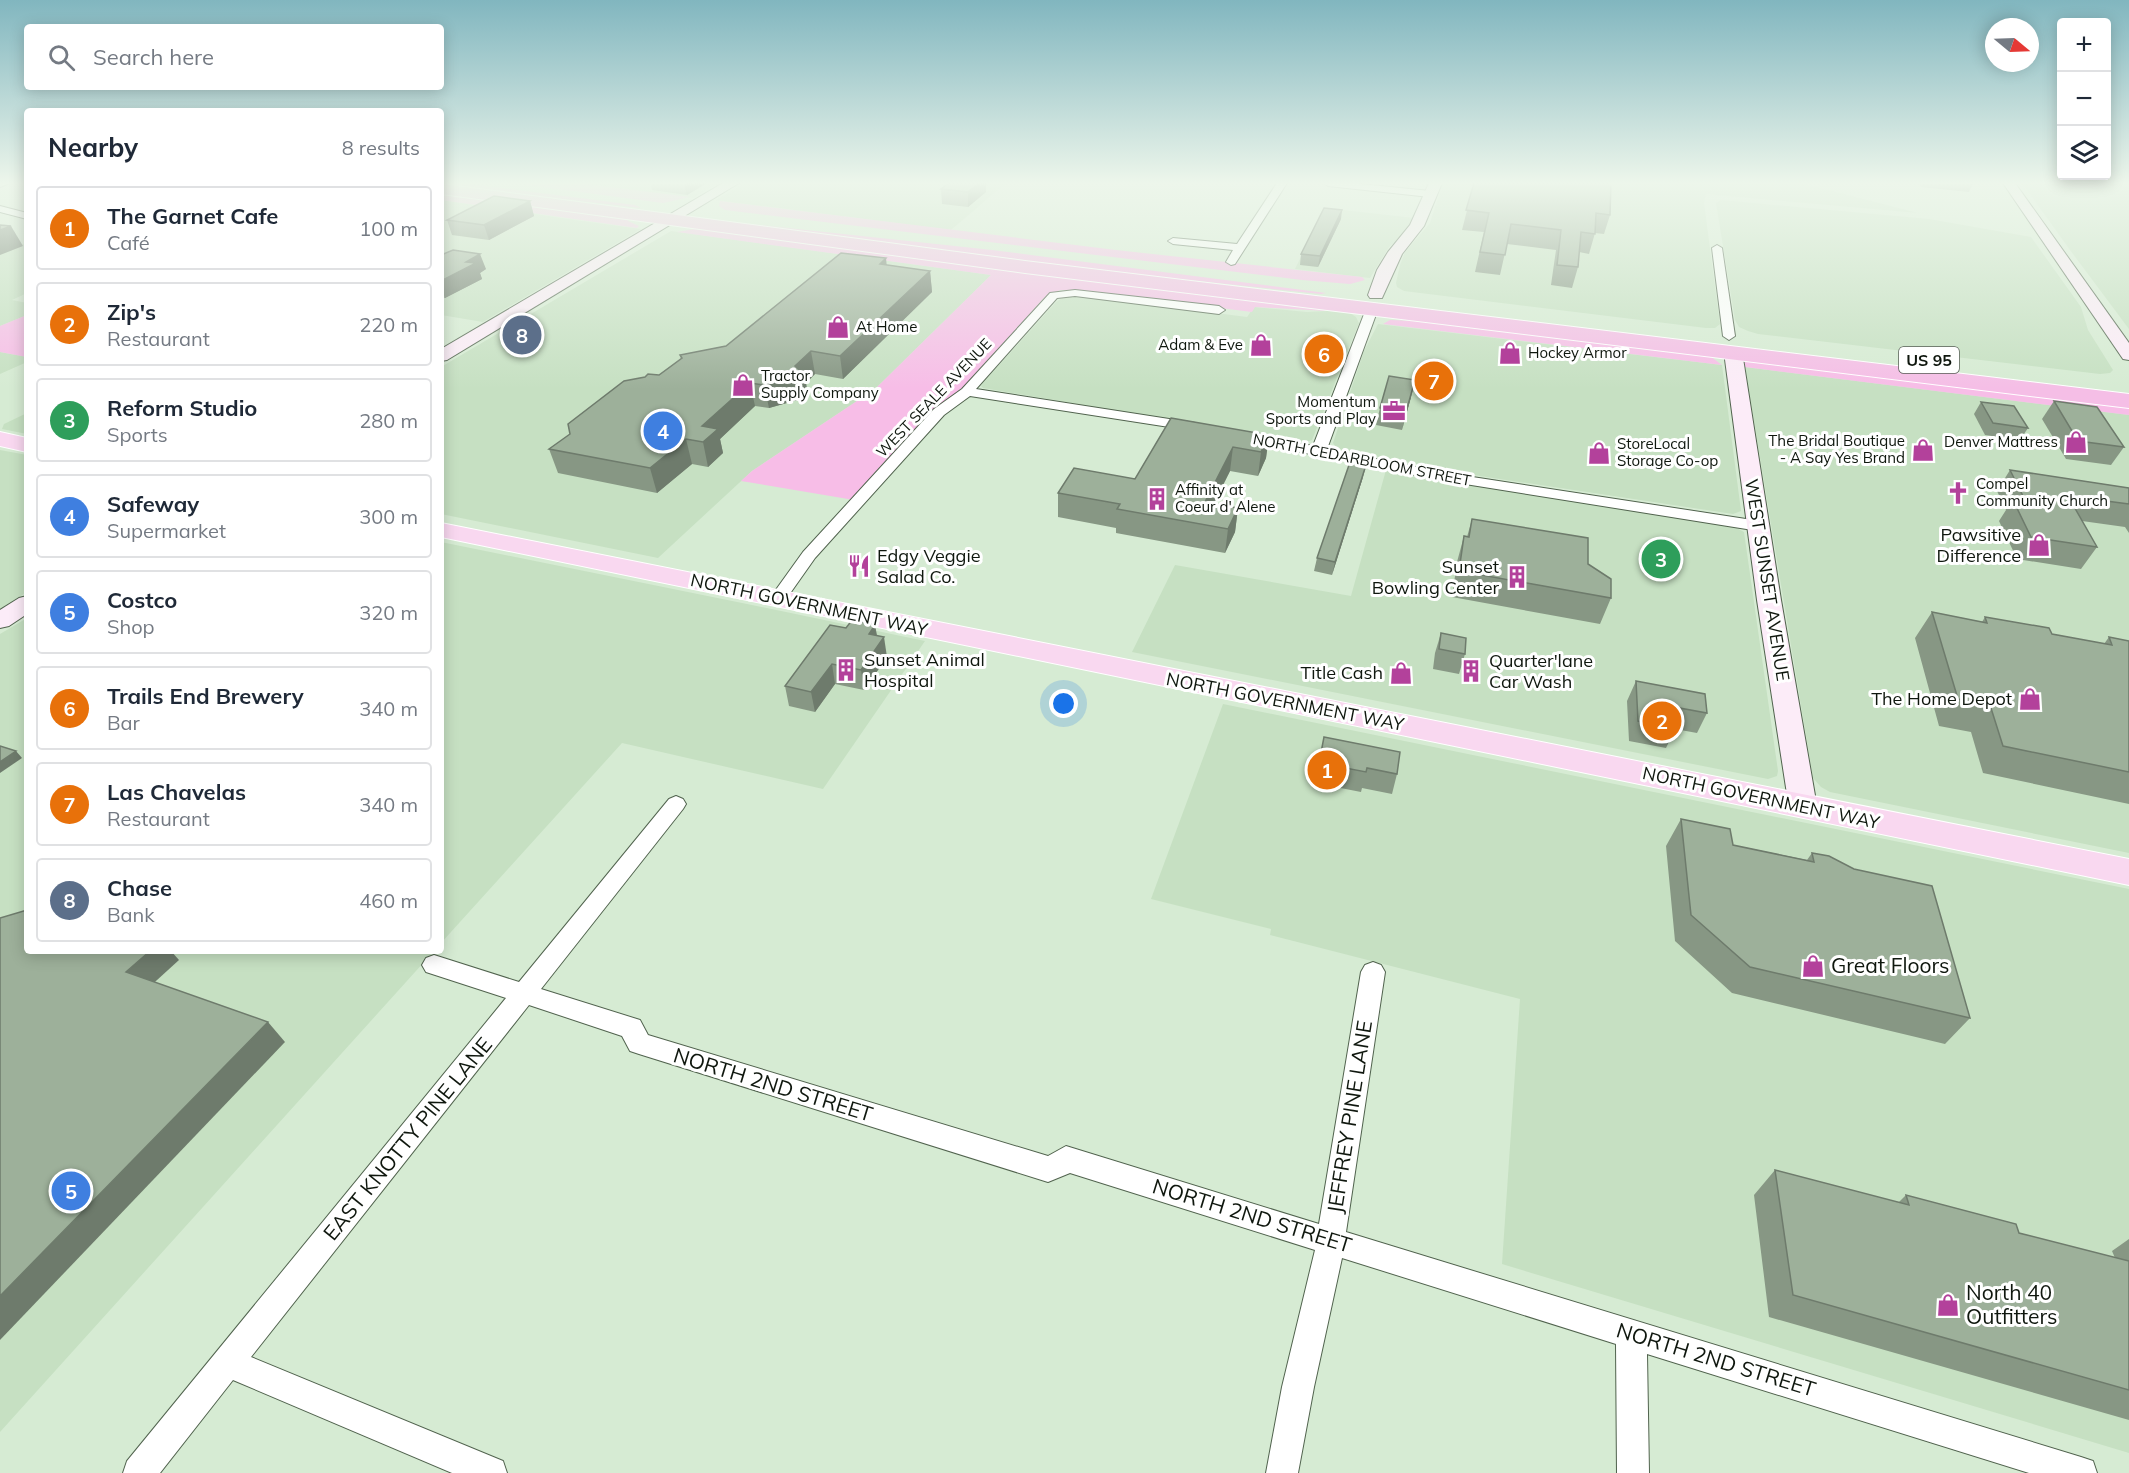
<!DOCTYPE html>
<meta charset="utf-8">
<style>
:root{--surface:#fff;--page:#f6f6f7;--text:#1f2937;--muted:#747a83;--line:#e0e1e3;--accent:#ea580c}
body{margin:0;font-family:Mulish,sans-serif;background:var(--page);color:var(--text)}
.controls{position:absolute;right:18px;top:18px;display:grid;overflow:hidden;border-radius:6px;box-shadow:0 3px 15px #0003}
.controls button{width:54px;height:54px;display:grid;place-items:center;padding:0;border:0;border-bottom:2px solid var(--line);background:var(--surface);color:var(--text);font:30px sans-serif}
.compass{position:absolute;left:1985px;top:18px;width:54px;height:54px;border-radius:50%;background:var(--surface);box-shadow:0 3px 15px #0003;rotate:109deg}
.you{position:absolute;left:1064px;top:704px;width:21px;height:21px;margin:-15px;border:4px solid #fff;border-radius:50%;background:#1a73e8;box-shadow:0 0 0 9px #1a73e833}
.badge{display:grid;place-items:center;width:39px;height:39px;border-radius:50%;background:var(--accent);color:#fff;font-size:20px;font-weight:700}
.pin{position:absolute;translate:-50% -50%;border:3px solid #fff;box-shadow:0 2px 6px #0006}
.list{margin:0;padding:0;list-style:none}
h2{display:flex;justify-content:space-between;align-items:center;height:78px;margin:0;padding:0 24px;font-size:26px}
h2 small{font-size:20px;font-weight:400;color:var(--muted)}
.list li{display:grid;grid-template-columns:39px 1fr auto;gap:18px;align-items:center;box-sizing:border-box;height:84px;margin:0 12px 12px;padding:0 12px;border:2px solid var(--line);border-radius:6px}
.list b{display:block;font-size:22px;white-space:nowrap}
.list p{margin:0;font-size:20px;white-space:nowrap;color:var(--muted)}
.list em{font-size:20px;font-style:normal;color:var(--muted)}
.icon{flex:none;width:33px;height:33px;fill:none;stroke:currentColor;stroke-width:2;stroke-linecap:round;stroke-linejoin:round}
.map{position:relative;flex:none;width:2129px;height:1473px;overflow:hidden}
.search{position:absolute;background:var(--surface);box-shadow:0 3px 15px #0003;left:24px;top:24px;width:420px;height:66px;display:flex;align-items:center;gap:15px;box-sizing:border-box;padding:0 21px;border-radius:6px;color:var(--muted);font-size:22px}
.panel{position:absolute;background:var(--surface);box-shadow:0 3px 15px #0003;left:24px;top:108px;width:420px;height:846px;border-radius:6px}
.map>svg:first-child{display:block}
.built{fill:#c6e0c2}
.green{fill:#f7bde7}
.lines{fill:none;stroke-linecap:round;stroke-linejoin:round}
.street-casing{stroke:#51634e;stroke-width:2}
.secondary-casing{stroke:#51634e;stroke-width:2}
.primary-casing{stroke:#fff;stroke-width:2}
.highway-casing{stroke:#fff;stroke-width:2}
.street{fill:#fff;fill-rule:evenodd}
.secondary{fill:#fcecf8;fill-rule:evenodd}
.primary{fill:#f9d8f0;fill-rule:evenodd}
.highway{fill:#f5bee6;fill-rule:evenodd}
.wall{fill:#879784}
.shaded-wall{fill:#6e7b6c}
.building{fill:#9db09a;stroke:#6e7b6c;stroke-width:1.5}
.labels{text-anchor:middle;stroke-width:6;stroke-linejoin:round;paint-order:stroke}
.far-poi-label{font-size:15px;fill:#0f170e;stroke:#fff;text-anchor:start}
.far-street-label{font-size:15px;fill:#0f170e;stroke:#fff}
.shield{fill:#fff;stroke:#575d56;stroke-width:1.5}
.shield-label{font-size:16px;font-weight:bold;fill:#0f170e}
.poi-label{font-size:18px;fill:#0f170e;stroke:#fff;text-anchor:end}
.street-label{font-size:18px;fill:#0f170e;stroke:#fff}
.near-poi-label{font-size:21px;fill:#0f170e;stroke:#fff;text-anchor:start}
.near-street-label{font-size:21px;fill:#0f170e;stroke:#fff}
</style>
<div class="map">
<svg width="2129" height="1473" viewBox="0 0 2129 1473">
<rect width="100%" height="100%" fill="#d6ebd3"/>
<g class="built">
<path d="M578 183H718L693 198Z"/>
<path d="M745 183H1006L951 230 716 200Z"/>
<path d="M1443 183H1801L1918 213 1706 194 1704 203 1720 324 1715 328H1706L1404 291 1397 287 1396 283 1400 265 1405 252 1430 223Z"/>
<path d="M2022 183H2129V329L2070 250Z"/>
<path d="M441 200 575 220 641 229 483 322 441 315Z"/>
<path d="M1721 200 1929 219 2031 237 2081 307 2088 330 2113 370 2110 373 2100 374 1758 334 1748 331 1739 327 1735 320 1716 203Z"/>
<path d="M1325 208 1414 218 1408 229 1389 247 1370 278 1295 269Z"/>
<path d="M671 231 991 275 875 389 752 471 658 558 441 514V367Z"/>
<path d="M0 240 27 245V293L12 300 27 303V315L0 326Z"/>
<path d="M1074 295 1247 317 1254 307 1307 312 1327 311V309L1350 313 1356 317 1359 323 1312 440 1309 441 1300 442 983 388 981 386 983 383 1056 302 1065 296Z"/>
<path d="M1378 324 1722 365 1741 511 1733 514 1480 476 1337 449 1333 443 1364 351Z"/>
<path d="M0 352 27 357V362L0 374Z"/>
<path d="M1745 367 2129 415V853L1830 792 1821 787 1813 778Z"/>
<path d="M27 413V434L2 429 4 424Z"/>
<path d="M0 450 27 455V592L0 609Z"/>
<path d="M1386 470 1482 487 1731 525 1744 532 1778 771 1777 776 1768 779 1132 652 1175 565 1351 596Z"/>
<path d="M441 542 747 604 925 641 823 789 622 743 441 943Z"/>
<path d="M27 618V951H434L0 1432V634Z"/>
<path d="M1223 704 2129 889V1453L1502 1264 1520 999 1270 935 1271 929 1151 899Z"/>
</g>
<g class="green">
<path d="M441 183H462L635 205 641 208 441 185Z"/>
<path d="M512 183H578L690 197 663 203Z"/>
<path d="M441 193 629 219 628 221 639 226 637 228 441 200Z"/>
<path d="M720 201 1116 250 1362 277 1365 280 1350 284 1302 280 725 210 719 206Z"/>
<path d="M722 221 992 250 1326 293 1321 294 1026 263Z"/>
<path d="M700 228 1319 308 1327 311 1255 307 1252 312 1078 290H1060L1043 299 967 384 930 413 854 500 741 481 752 471 875 389 991 275 677 232Z"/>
<path d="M27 315V357L0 352V326Z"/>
<path d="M1390 320 1442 322 1710 356 1722 365 1383 324Z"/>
<path d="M1747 360 2123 407 2129 408V415L1745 367 1743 362Z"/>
</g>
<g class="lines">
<g class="street-casing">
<g id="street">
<path d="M0 183H10L0 187Z"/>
<path d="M1277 183H1287L1235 264 1231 265 1226 262 1233 250 1173 244 1168 241 1173 238 1237 244Z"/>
<path d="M1323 183H1351L1430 191 1435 194 1430 197 1328 186Z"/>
<path d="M0 206 27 213V219L0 212Z"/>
<path d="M1717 245 1722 248 1735 336 1729 340 1723 336 1712 248Z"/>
<path d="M1075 290 1219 306 1225 310 1219 314 1075 296 1057 298 976 389 1195 423 1202 427 1200 430 1195 431 970 396 944 415 815 558 784 602H772L770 598 803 552 934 409 962 389 1050 293Z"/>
<path d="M1372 305 1378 309 1327 449 1440 472 1759 521 1767 526 1759 531 1440 480 1236 439 1234 436 1236 433 1241 432 1313 446 1366 309Z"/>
<path d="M676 796 683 799 686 804 683 809 541 989 640 1020 648 1035 1048 1156 1066 1146 1319 1224 1361 972 1365 965 1373 962 1381 965 1385 972 1346 1232 2081 1457 2093 1461 2097 1473H2029L1647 1354 1649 1473H1617L1616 1344 1342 1258 1314 1387 1298 1473H1266L1282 1387 1315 1250 1070 1173 1048 1182 639 1054 630 1051 622 1036 529 1005 251 1357 503 1461 507 1473H452L233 1380 160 1473H123L127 1461 506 998 426 972 422 965 426 958 434 955 519 982 669 799Z"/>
</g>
</g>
<g class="secondary-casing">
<g id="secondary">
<path d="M723 183H739L447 360 441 361V349Z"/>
<path d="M1429 183H1442L1424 226 1402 254 1382 298H1370L1368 295 1377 270 1388 252 1410 225Z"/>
<path d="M2003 183H2015L2129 343V360L2123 359Z"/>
<path d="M1733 347 1739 348 1742 352 1781 600 1817 807 1813 814 1803 817 1793 814 1789 807 1757 600 1724 352 1727 348Z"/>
<path d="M27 596V614L9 626 0 628V610L19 598Z"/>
</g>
</g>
<g class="primary-casing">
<g id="primary">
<path d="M0 432 27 438V452L0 446Z"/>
<path d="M441 523 2129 859V885L441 537Z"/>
</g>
</g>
<g class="highway-casing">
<path id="highway" d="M441 184 1025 261 2129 394V408L1025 273 441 194Z"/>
</g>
<use href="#street" class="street"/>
<use href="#secondary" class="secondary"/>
<use href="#primary" class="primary"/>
<use href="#highway" class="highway"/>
</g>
<g class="wall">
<path d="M651 183H707L687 195 652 190Z"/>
<path d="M949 183H986V192L968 207 942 204 941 189Z"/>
<path d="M1474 183 1610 215 1604 234 1595 233 1589 254 1579 252 1578 267 1572 288 1551 285 1556 250 1507 244 1500 275 1475 272 1484 232 1462 230Z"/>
<path d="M1919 183H1973L1969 192 1921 187Z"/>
<path d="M530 201 534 216 489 240 452 235 447 220Z"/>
<path d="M1341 219 1318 267 1300 265 1301 254Z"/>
<path d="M441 255 486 269 480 273 482 279 445 298H441Z"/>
<path d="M887 265 930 271 932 292 843 379 815 374 806 383 808 397 769 408 755 406 720 439 723 453 708 467 692 464 657 493 558 473 549 449 659 375 681 359 680 355 726 346Z"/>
<path d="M1411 397 1402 430 1376 425 1380 408Z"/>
<path d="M2054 401 2124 447 2111 465 2066 459 2042 419Z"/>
<path d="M1981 402 2028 428 2020 440 1985 435 1974 414Z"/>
<path d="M1269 435 1266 458 1258 476 1230 471 1214 504 1238 508 1235 532 1225 553 1116 533V528L1058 517V493L1135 479Z"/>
<path d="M2010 470 2129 488V533L2125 527 2082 521 2097 547 2081 569 2017 559 1999 521 2006 510 1997 491Z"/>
<path d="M1363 477 1332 575 1314 571 1317 558Z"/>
<path d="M1472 519 1588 564 1611 598 1600 624 1452 597 1457 562 1464 536 1467 537Z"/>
<path d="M1932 612 1982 622 1985 617 2052 634 2104 644 2109 637 2129 641V804L1983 773 1971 732 1939 726 1915 638Z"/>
<path d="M875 625 877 635 887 657 864 690 835 684 815 712 789 706 785 686 846 628Z"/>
<path d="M1441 633 1465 654 1459 674 1433 669 1435 653Z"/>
<path d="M1636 681 1707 713 1697 733 1675 729 1666 748 1629 741 1627 701Z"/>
<path d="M1324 737 1397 774 1392 794 1362 788 1361 792 1315 783Z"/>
<path d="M1681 819 1733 845 1807 860 1812 853 1970 1018 1945 1044 1732 993 1675 941 1666 846Z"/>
<path d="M1775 1170 1898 1203 1906 1195 2019 1233 2115 1258 2112 1251 2129 1239V1420L1769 1317 1754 1195Z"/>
</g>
<g class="shaded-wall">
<path d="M684 183H707L687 195Z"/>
<path d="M979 183H986V192L968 207V192Z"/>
<path d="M530 201 534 216 489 240 484 225Z"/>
<path d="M1342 210 1341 219 1318 267 1320 256Z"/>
<path d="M11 226 23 246 0 255V230Z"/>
<path d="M480 254 486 269 480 273 482 279 445 298 441 286V281L466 262Z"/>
<path d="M886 258 888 279 880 264Z"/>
<path d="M930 271 932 292 843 379 840 356Z"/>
<path d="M811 351 815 374 806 383 808 397 769 408 764 385 795 366Z"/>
<path d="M1415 380 1411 397 1402 430 1406 412Z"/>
<path d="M750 383 755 406 720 439 723 453 708 467 703 442 702 426Z"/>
<path d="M1269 435 1266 458 1258 476 1261 452Z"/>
<path d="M686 439 692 464 657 493 650 468Z"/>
<path d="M1233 447 1230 471 1203 524 1205 502Z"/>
<path d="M1366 465 1363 477 1332 575 1335 562Z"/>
<path d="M1238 508 1235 532 1225 553 1228 529Z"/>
<path d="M875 625 878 645 869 634Z"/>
<path d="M884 637 887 657 864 690 861 670Z"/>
<path d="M832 664 835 684 815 712 811 692Z"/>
<path d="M16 751 22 758 0 773V762Z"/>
<path d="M150 951H171L179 960 145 991 126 972Z"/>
<path d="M268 1022 285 1042 0 1340V1296Z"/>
</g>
<g class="building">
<path d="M949 183H979L968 192 941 189Z"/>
<path d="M1474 183H1611L1610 215 1596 213 1595 234 1581 232 1578 267 1557 265 1561 230 1511 224 1505 255 1480 252 1489 213 1466 210Z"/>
<path d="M494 196 530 201 484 225 447 220Z"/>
<path d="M1324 208 1342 210 1320 256 1301 254Z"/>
<path d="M0 225 11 226 0 230Z"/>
<path d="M453 250 480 254 466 262 476 263 441 281V255Z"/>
<path d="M841 253 886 258 880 264 930 271 840 356 811 351 795 366 804 374 764 385 750 383 702 426 718 429 703 442 686 439 650 468 549 449 570 434 568 424 624 381 645 377 648 374 659 375 682 358 680 355 726 346Z"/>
<path d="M1389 376 1415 380 1406 412 1380 408Z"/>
<path d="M2054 401 2097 407 2124 447 2078 441Z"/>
<path d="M1981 402 2014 406 2028 428 1993 423Z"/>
<path d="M1171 418 1269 435 1261 452 1233 447 1205 502 1238 508 1228 529 1117 509 1120 504 1058 493 1074 468 1135 479Z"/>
<path d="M1350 462 1366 465 1335 562 1317 558Z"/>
<path d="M2010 470 2129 488V504L2068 496 2097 547 2031 537 2013 500 2026 502Z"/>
<path d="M1472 519 1588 538V564L1611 579V598L1459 571 1464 536 1469 537Z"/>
<path d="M1932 612 1987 623 1985 617 2049 628 2052 634 2112 645 2109 637 2129 641V772L2003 746 1990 705 1958 699Z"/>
<path d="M852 620 875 625 869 634 884 637 861 670 832 664 811 692 785 686 830 625 846 628Z"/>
<path d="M1441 633 1466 638 1465 654 1439 649Z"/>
<path d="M1636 681 1705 694 1707 713 1674 707 1675 728 1638 721Z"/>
<path d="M1324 737 1400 752 1397 774 1367 768 1366 772 1319 763Z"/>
<path d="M0 746 16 751 0 762Z"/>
<path d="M1681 819 1730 829 1733 845 1814 862 1812 853 1829 856 1854 869 1932 886 1970 1018 1750 967 1691 915Z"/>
<path d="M27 910V951H150L126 972 268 1022 0 1296V918Z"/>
<path d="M1775 1170 1909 1205 1906 1195 2016 1224 2019 1233 2129 1261V1390L1793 1295Z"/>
</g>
<linearGradient id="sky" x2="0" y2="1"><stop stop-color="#81b6bf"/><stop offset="0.47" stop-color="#edf6eb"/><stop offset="1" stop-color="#edf6eb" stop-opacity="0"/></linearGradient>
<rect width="2129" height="389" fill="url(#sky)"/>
<defs>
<g id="shop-bare" transform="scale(1.8)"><path d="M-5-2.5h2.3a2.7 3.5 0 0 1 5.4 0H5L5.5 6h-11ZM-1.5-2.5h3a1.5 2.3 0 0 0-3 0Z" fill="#b3419b" stroke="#fff" stroke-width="2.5" paint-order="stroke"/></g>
<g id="office-bare" transform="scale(1.8)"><path d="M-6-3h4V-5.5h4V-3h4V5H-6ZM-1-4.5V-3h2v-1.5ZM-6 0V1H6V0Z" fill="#b3419b" stroke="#fff" stroke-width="2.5" paint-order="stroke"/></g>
<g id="church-bare" transform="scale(1.8)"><path d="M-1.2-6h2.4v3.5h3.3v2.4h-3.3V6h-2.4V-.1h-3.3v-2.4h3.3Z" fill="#b3419b" stroke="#fff" stroke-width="2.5" paint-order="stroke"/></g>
<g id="building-bare" transform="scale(1.8)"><path d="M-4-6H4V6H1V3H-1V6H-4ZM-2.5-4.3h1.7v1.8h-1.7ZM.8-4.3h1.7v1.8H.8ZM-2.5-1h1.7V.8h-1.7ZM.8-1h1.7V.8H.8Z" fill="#b3419b" stroke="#fff" stroke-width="2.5" paint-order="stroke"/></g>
<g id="restaurant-bare" transform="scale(1.8)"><path d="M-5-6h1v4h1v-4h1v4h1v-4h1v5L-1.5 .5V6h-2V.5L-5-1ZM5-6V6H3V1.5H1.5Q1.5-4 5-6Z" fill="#b3419b" stroke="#fff" stroke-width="2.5" paint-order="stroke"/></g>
</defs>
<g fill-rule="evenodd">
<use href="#shop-bare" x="838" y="327"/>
<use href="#shop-bare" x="1261" y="345"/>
<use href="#shop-bare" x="1510" y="353"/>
<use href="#shop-bare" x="743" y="385"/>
<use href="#office-bare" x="1394" y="411"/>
<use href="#shop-bare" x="2076" y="442"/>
<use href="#shop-bare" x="1923" y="450"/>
<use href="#shop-bare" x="1599" y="453"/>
<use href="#church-bare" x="1958" y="493"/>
<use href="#building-bare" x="1157" y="499"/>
<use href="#shop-bare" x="2039" y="545"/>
<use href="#restaurant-bare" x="859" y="566"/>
<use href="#building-bare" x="1517" y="577"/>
<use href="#building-bare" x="846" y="670"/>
<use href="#building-bare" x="1471" y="671"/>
<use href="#shop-bare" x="1401" y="673"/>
<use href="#shop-bare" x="2030" y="699"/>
<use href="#shop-bare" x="1813" y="966"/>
<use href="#shop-bare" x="1948" y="1305"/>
</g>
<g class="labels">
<g class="far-poi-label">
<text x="856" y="332">At Home</text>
<text x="1243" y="350" text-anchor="end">Adam &amp; Eve</text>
<text x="1528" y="358">Hockey Armor</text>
<text x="761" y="381">Tractor<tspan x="761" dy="17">Supply Company</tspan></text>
<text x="1376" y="407" text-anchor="end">Momentum<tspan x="1376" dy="17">Sports and Play</tspan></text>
<text x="1905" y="446" text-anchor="end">The Bridal Boutique<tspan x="1905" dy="17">- A Say Yes Brand</tspan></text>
<text x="2058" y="447" text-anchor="end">Denver Mattress</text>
<text x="1617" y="449">StoreLocal<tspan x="1617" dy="17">Storage Co-op</tspan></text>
<text x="1976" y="489">Compel<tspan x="1976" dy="17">Community Church</tspan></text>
<text x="1175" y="495">Affinity at<tspan x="1175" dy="17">Coeur d' Alene</tspan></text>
</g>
<g class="far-street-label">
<text transform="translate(934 398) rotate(-46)" y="5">WEST SEALE AVENUE</text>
<text transform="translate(1362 460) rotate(11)" y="5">NORTH CEDARBLOOM STREET</text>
</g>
<rect class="shield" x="1899" y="347" width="60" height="26" rx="4.5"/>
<g class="shield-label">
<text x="1929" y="366">US 95</text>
</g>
<g class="poi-label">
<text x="2021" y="541">Pawsitive<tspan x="2021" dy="21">Difference</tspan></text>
<text x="877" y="562" text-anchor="start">Edgy Veggie<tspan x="877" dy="21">Salad Co.</tspan></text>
<text x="1499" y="573">Sunset<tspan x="1499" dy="21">Bowling Center</tspan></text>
<text x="864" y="666" text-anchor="start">Sunset Animal<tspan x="864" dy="21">Hospital</tspan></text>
<text x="1489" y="667" text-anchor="start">Quarter'lane<tspan x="1489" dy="21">Car Wash</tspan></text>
<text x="1383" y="679">Title Cash</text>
<text x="2012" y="705">The Home Depot</text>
</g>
<g class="street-label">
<text transform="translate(1767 580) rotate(81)" y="6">WEST SUNSET AVENUE</text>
<text transform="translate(809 605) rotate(12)" y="6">NORTH GOVERNMENT WAY</text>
<text transform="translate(1285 702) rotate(11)" y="6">NORTH GOVERNMENT WAY</text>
<text transform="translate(1761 798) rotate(12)" y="6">NORTH GOVERNMENT WAY</text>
</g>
<g class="near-poi-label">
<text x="1831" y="973">Great Floors</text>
<text x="1966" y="1300">North 40<tspan x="1966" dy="24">Outfitters</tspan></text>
</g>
<g class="near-street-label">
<text transform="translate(773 1085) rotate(17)" y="7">NORTH 2ND STREET</text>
<text transform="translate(1350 1117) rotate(-81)" y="7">JEFFREY PINE LANE</text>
<text transform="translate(408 1139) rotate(-51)" y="7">EAST KNOTTY PINE LANE</text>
<text transform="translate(1252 1216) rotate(17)" y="7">NORTH 2ND STREET</text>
<text transform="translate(1716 1360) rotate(17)" y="7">NORTH 2ND STREET</text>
</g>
</g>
</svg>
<div class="controls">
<button>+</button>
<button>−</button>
<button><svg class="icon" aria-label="layers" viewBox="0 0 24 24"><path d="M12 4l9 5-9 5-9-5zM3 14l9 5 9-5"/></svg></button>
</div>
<svg class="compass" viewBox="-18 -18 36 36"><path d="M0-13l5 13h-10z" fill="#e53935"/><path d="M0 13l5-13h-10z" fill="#747a83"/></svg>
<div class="you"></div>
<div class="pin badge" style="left:1327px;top:770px;background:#e8710a">1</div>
<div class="pin badge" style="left:1662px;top:721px;background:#e8710a">2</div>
<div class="pin badge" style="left:1661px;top:559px;background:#2e9e5b">3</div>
<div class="pin badge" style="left:663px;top:431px;background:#3f7fe0">4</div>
<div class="pin badge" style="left:71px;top:1191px;background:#3f7fe0">5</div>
<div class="pin badge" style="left:1324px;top:354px;background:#e8710a">6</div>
<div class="pin badge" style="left:1434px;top:381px;background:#e8710a">7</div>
<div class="pin badge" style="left:522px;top:335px;background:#5c6f8a">8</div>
<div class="search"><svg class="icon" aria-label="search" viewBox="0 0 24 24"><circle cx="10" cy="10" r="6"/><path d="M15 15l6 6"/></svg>Search here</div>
<section class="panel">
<h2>Nearby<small>8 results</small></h2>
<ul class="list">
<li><span class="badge" style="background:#e8710a">1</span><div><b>The Garnet Cafe</b><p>Café</p></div><em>100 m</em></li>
<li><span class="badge" style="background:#e8710a">2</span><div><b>Zip's</b><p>Restaurant</p></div><em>220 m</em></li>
<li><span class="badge" style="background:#2e9e5b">3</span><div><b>Reform Studio</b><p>Sports</p></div><em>280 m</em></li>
<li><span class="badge" style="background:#3f7fe0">4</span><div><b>Safeway</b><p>Supermarket</p></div><em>300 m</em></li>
<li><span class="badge" style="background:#3f7fe0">5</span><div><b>Costco</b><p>Shop</p></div><em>320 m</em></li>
<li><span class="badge" style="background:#e8710a">6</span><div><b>Trails End Brewery</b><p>Bar</p></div><em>340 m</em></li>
<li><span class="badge" style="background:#e8710a">7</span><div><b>Las Chavelas</b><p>Restaurant</p></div><em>340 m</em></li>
<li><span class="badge" style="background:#5c6f8a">8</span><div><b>Chase</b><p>Bank</p></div><em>460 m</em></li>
</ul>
</section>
</div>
